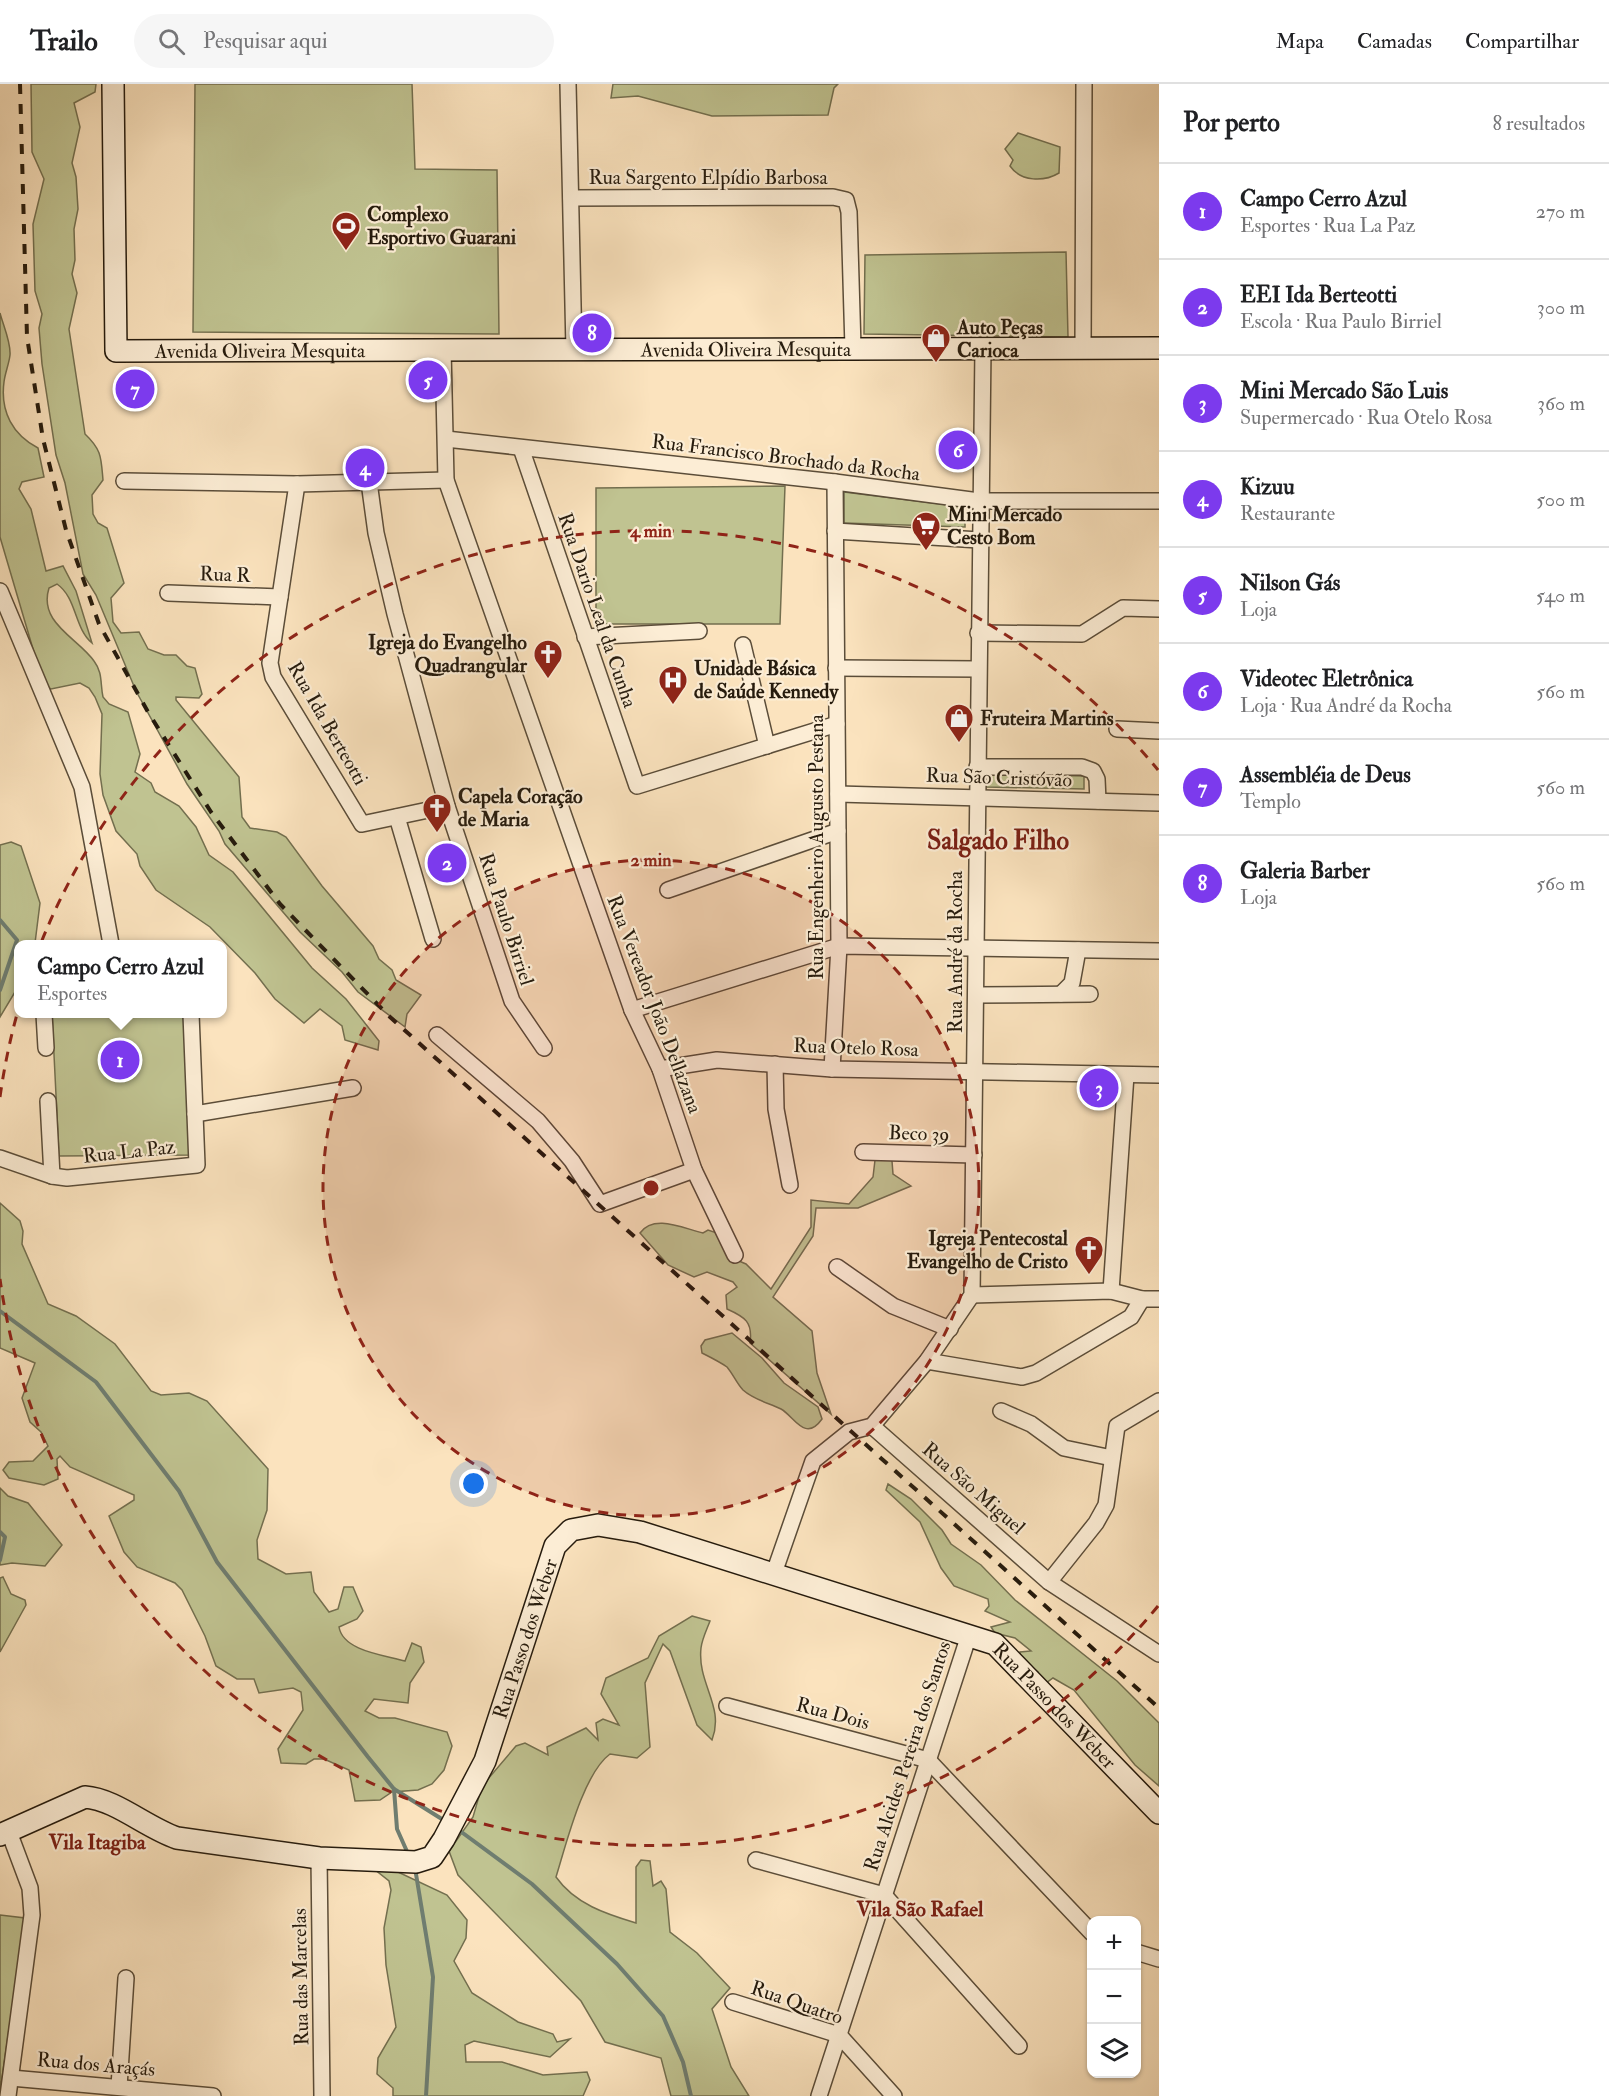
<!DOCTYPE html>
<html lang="pt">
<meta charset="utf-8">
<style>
:root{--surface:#fff;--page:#f6f6f6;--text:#202124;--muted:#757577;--line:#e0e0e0;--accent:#7c3aed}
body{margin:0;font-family:"IM FELL Double Pica",serif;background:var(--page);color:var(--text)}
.controls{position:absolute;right:18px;bottom:18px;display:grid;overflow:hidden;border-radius:12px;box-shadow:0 2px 4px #0004}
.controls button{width:54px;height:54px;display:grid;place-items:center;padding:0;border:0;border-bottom:2px solid var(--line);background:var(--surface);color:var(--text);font:30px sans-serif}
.you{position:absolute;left:474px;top:1400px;width:21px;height:21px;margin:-15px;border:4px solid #fff;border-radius:50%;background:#1a73e8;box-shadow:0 0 0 9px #1a73e833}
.badge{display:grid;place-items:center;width:39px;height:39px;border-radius:50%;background:var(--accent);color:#fff;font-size:20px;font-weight:700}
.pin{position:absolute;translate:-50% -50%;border:3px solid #fff;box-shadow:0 2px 6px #0006}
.popup{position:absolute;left:14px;top:856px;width:213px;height:78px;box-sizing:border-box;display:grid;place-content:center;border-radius:12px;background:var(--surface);filter:drop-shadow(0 2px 4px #0005);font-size:20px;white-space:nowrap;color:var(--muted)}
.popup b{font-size:22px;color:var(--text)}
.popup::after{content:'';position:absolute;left:50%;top:100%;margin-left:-12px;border:12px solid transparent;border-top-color:var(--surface)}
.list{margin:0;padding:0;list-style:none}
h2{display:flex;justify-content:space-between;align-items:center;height:78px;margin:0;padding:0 24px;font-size:26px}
h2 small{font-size:20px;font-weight:400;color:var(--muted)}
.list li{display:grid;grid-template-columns:39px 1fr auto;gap:18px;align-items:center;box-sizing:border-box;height:96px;padding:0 24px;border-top:2px solid var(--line)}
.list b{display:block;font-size:22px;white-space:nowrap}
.list p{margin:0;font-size:20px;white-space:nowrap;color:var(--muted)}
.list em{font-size:20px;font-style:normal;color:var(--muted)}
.icon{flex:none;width:33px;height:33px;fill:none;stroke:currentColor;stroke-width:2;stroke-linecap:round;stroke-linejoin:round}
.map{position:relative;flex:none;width:1159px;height:2012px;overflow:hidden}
header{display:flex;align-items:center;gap:36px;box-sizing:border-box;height:84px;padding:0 30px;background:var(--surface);border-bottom:2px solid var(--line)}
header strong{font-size:28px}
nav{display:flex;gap:33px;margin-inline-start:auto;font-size:21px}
.search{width:420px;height:54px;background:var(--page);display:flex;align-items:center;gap:15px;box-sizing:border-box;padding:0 21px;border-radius:33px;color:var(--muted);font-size:22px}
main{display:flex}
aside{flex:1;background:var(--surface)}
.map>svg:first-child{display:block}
.green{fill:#c0c391;stroke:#736f4f;stroke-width:1.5}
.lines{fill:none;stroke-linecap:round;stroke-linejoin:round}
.stream{stroke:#6f7d70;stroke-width:4}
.street-casing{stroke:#5b4d39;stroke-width:18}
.secondary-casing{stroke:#261b0d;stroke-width:24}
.street{stroke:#fcedd5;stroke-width:15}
.secondary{stroke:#fcedd5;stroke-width:21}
.rail{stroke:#261b0d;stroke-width:4;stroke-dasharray:10 10;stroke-linecap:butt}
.ring{fill:none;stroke:#8f2418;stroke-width:3;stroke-dasharray:10 8}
.labels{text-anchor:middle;stroke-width:4.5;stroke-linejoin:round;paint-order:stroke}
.street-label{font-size:20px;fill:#261b0d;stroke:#fcedd5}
.poi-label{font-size:20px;font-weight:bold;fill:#261b0d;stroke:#fcedd5;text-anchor:start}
.neighbourhood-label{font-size:21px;font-weight:bold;fill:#7a1f14;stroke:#fcedd5}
.district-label{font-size:26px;font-weight:bold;fill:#7a1f14;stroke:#fcedd5}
.centre{fill:#8f2418;stroke:#fcedd5;stroke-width:3}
.ring-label{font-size:18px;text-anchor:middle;font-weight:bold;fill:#8f2418;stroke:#fcedd5;stroke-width:4.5;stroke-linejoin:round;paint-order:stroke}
</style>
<header>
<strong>Trailo</strong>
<div class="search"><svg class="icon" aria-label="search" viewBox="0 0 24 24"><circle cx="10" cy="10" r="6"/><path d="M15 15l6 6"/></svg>Pesquisar aqui</div>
<nav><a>Mapa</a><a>Camadas</a><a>Compartilhar</a></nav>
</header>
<main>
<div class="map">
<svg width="1159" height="2012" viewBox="0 0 1159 2012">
<rect width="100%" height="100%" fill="#fbe3be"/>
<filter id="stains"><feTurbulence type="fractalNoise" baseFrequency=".00333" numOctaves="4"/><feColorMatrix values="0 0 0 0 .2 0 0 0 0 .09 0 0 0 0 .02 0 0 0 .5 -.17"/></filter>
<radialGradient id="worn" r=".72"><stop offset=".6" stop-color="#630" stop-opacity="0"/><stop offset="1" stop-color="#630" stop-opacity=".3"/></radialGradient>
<g class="green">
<path d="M31 0H96L95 8 74 19 80 43 72 79 76 93 78 125 74 145 75 176 72 190 77 209 69 245 85 350C102 366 101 374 103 396L92 411 93 430 98 439 107 444 124 499 111 514 113 538 121 549 139 548 148 565 164 571H176L187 582 195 584 202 610 199 614 176 613V616L239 693 242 733 250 744 277 748 286 753 322 802 373 862 379 875 392 886 396 896 421 911 407 930 405 943 358 908 342 888 300 848 225 760 219 747 187 700 136 607 96 511 83 490 65 399 56 371 42 280 39 244 42 230 35 207 33 140 44 95 32 68Z"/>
<path d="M195 0H412L415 85 497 86 499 250 193 248Z"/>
<path d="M613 0H838L834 4 828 31 712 32 638 12 611 14Z"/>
<path d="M1018 49 1060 63 1059 89C1044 98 1021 98 1010 82L1013 76 1005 65Z"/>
<path d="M1066 168 1068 253 864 250 865 171Z"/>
<path d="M0 229C3 241 11 258 10 271 9 280 5 289 4 298 0 328 13 351 38 364L44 393 22 398 19 405 31 425 46 487 63 482 76 507 92 559C74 544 77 514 57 500L49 504C38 539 78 554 94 577 103 589 100 599 103 613L109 620 128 628 140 670 135 688 151 699 155 708 179 722 196 743 209 771 233 788 312 884 346 915 379 957 378 966 345 956 342 942 320 925 304 939 275 915 255 889 210 843 156 806 140 782 137 770 116 747 103 711 100 690 102 630 95 613 89 604 80 599 51 605 43 599 0 453Z"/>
<path d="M785 402 780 540H596V404Z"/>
<path d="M844 408 965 423V443L844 439Z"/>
<path d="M986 690 1084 692V705L986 703Z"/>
<path d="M11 758 21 762 40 819 35 859 18 860V903L0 933V761Z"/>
<path d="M52 930H185L191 1071 59 1072Z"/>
<path d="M885 1067 892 1077 893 1090 911 1102 858 1124H816L813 1152 773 1213 812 1247 817 1289 831 1330 750 1259C753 1238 745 1233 727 1225L726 1211 737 1203 733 1198 707 1188 694 1193 668 1181 640 1149C654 1130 682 1144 703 1149L708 1146 723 1151 734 1175 746 1180 771 1205 811 1143V1116L849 1120 873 1093 875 1076Z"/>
<path d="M0 1119 20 1137 23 1147 22 1160 48 1220 76 1232 115 1260 151 1307 161 1311 189 1309 207 1317 268 1385 267 1426 257 1456 258 1475 286 1490 311 1488 314 1508 329 1528 338 1525 344 1503H353L363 1527 357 1535 339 1543C343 1567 384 1571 405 1577L412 1559 421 1563 424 1578 410 1599 408 1619 374 1615 365 1627 379 1634H395L447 1648 452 1662 444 1686 432 1700 418 1706 392 1708 380 1716 355 1717 349 1686 324 1675H314L306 1680 281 1679 278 1665 303 1626 301 1608 293 1604 259 1609 254 1595H237L216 1582 205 1552 182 1506 175 1499 137 1483 124 1468 109 1432 134 1416V1411L70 1383 60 1372 57 1375 58 1395 44 1401 9 1394 3 1386 9 1378 33 1377 48 1362 41 1348 30 1338 22 1314 35 1279 0 1264Z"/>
<path d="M732 1249 762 1274 784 1299 818 1323 822 1335C805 1359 794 1332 781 1325 769 1319 754 1316 743 1306 737 1300 733 1290 727 1283 720 1278 710 1273 702 1269L701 1262 705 1256Z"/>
<path d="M888 1400 911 1415 942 1446 951 1460 981 1481 1015 1516 1117 1597 1159 1639V1702L1135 1681 1074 1606 1053 1594 1042 1602 1038 1588 1020 1575V1568L1031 1567 1015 1554 995 1549 991 1543 1010 1538 985 1527 989 1522 988 1515 954 1502 941 1484 920 1438 886 1406Z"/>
<path d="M0 1404 8 1412 28 1419 62 1461 45 1482 12 1479 0 1481Z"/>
<path d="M3 1493 11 1510 25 1516 26 1521 0 1568V1494Z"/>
<path d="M692 1532 710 1537C707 1545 702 1555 701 1564 697 1600 725 1622 712 1656L697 1641 670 1567 663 1560 645 1599 650 1663 637 1674 610 1670C583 1690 566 1761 556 1793 575 1820 606 1830 636 1839V1783L641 1776 650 1777 653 1802 661 1797 666 1805 670 1848 697 1869 730 1904 712 1925 731 1983 749 2012H671L661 1974 605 1958 581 1917 458 1791 449 1767 473 1733 482 1702 516 1662 525 1659 548 1671 547 1663 586 1644 598 1656 596 1639 603 1635 619 1641 601 1610 606 1594 648 1574 659 1552Z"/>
<path d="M381 1780 447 1811 467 1836 466 1854 454 1877 472 1909 518 1938 553 1950 557 1958 570 1955 550 1973 474 1957 465 1961 466 1978H502L543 1991 587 1988 590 1996 583 2012H393V2004L377 1990 378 1974 396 1943 386 1881 384 1844 391 1806 389 1797 374 1785Z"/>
<path d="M0 1831 25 1834 0 2008Z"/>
</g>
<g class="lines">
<g class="stream">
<path d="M0 836 17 856 0 906"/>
<path d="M0 1227 96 1298 179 1407 217 1478 368 1673 394 1705 445 1737"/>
<path d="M0 1448 5 1453 0 1476"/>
<path d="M394 1705 397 1745 409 1772"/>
<path d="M456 1744 532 1800 617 1880 663 1932 683 1978 691 2012"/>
<path d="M415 1784 433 1893 426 2012"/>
</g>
<g class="street-casing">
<g id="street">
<path d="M568 0 574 265"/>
<path d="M571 114 833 113 846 116 849 128 853 264"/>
<path d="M1083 264 1084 0"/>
<path d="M443 265 446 396 632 926 660 985 694 1086 735 1171"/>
<path d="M446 355 835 398 979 417H1159"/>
<path d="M521 364 637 702 837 640"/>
<path d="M124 397 297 400 446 396"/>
<path d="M369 398 376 449 395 530 447 722 512 917 544 964"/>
<path d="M297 400 270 579 273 593 362 740 447 722"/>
<path d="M835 447 979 456"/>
<path d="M0 507 82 703 111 860"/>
<path d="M168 509 280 513"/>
<path d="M978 549 1082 550 1123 524 1159 525"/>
<path d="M585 553 699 547"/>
<path d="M743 561 767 662"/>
<path d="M836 584 978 585"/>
<path d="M1117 645 1159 647"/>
<path d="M977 683H1082L1093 687 1097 695 1098 717"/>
<path d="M838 710 1159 719"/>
<path d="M397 733 433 855"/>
<path d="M668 806 838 747"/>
<path d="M1061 910 1072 899 1078 866"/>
<path d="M976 911 1090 910"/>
<path d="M632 926 839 862 1159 867"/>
<path d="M44 930 46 964"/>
<path d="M191 930 195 1030"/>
<path d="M437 951 538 1037 572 1077 600 1120 694 1086"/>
<path d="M775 980 776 1025 790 1101"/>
<path d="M660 985 717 976 832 985 1159 991"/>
<path d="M832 985 839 862 835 398"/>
<path d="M48 1017 52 1092"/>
<path d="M863 1068 974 1071"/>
<path d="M0 1074 52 1092 67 1094 197 1081 195 1030 353 1004"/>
<path d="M837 1183 893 1222 950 1245"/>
<path d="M1111 1207 1126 991"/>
<path d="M972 1211 1111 1207 1142 1215H1159"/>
<path d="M927 1277 1022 1293 1036 1289 1131 1233 1142 1215"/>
<path d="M1001 1327 1031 1340 1064 1364 1112 1374"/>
<path d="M872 1342 1049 1498 1159 1570"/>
<path d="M774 1489 813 1377 849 1348 872 1342 927 1277 972 1211 983 264"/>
<path d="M1049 1498 1096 1439 1106 1421 1117 1342 1159 1317"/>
<path d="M727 1622 928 1676 1092 1849"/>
<path d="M319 1774 322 2012"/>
<path d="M756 1776 884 1811 1019 1962"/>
<path d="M1136 1868 1159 1875"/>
<path d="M733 1918 839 1951 894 2012"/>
<path d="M11 1994 213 2012"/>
<path d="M119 2003 126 1894"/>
<path d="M8 2012 32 1831 30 1804 9 1748"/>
<path d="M819 2012 969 1551"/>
</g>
</g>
<g class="secondary-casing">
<g id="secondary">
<path id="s1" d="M113 0 116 267 1159 264"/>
<path id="s2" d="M0 1751 85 1713C115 1715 147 1744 177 1754L319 1774 416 1778 432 1773 444 1755 485 1677 555 1462 571 1446 598 1441 640 1448 995 1560 1159 1729"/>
</g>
</g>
<use href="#street" class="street"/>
<use href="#secondary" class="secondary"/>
<path class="rail" d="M20 0 27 253 43 355 66 446 99 540 148 628 211 728 280 820 390 933 1159 1624"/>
</g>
<circle cx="651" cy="1104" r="328" fill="#8f2418" fill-opacity=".12"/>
<g class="ring">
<circle cx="651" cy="1104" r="328"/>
<path d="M1158 1522A657 657 0 0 1 0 1195M0 1013A657 657 0 0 1 1158 686"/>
</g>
<defs>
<g id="stadium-pin" transform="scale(1.5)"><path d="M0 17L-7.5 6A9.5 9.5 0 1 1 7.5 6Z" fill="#8f2418" stroke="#fcedd5"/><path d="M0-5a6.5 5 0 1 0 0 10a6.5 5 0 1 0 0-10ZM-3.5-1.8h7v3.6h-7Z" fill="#fff"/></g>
<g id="shop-pin" transform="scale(1.5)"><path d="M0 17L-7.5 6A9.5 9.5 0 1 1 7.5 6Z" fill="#8f2418" stroke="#fcedd5"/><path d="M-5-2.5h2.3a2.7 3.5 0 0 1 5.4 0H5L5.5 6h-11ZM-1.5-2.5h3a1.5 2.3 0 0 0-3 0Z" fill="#fff"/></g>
<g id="supermarket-pin" transform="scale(1.5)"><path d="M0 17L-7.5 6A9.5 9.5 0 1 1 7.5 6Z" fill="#8f2418" stroke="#fcedd5"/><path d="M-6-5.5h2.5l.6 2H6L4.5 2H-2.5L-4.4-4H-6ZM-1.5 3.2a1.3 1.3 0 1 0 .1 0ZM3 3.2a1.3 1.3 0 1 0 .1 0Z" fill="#fff"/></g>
<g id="church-pin" transform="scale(1.5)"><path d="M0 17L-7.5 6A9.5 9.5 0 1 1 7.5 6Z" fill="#8f2418" stroke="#fcedd5"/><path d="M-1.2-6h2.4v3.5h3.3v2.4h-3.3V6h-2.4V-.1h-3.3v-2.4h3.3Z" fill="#fff"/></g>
<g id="hospital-pin" transform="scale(1.5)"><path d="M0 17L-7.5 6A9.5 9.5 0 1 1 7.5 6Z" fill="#8f2418" stroke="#fcedd5"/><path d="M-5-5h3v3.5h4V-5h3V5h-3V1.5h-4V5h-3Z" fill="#fff"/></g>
</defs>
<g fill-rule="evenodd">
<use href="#stadium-pin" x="346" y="142"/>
<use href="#shop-pin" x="936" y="254"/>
<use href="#supermarket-pin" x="926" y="442"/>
<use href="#church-pin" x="548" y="570"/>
<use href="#hospital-pin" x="673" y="596"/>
<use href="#shop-pin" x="959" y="634"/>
<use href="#church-pin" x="437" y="724"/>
<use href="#church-pin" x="1089" y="1166"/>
</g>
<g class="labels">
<g class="street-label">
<text x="708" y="100">Rua Sargento Elpídio Barbosa</text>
<text dy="7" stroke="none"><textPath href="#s1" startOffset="897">Avenida Oliveira Mesquita</textPath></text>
<text dy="7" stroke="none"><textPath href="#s1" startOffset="411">Avenida Oliveira Mesquita</textPath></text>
<text transform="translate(786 373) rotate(7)" y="7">Rua Francisco Brochado da Rocha</text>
<text transform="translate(225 490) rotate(2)" y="7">Rua R</text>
<text transform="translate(598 526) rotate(71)" y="7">Rua Dario Leal da Cunha</text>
<text transform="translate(328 639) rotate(60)" y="7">Rua Ida Berteotti</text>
<text transform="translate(999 693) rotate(2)" y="7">Rua São Cristóvão</text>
<text transform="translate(816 763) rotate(-90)" y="7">Rua Engenheiro Augusto Pestana</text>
<text transform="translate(507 835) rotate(72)" y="7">Rua Paulo Birriel</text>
<text transform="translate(955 868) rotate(-90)" y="7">Rua André da Rocha</text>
<text transform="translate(655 920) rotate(69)" y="7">Rua Vereador João Dellazana</text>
<text transform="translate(856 963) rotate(2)" y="7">Rua Otelo Rosa</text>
<text transform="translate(919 1049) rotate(2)" y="7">Beco 39</text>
<text transform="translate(129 1067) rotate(-6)" y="7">Rua La Paz</text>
<text transform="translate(974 1404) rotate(41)" y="7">Rua São Miguel</text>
<text dy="7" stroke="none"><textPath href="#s2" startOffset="690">Rua Passo dos Weber</textPath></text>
<text dy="7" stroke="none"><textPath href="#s2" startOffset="1338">Rua Passo dos Weber</textPath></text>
<text transform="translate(833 1629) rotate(15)" y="7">Rua Dois</text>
<text transform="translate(907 1672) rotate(-72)" y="7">Rua Alcides Pereira dos Santos</text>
<text transform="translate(300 1893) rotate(-91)" y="7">Rua das Marcelas</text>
<text transform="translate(797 1918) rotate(19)" y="7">Rua Quatro</text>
<text transform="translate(96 1980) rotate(5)" y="7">Rua dos Araçás</text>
</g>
<g class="poi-label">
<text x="367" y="137">Complexo<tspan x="367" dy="23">Esportivo Guarani</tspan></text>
<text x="957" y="250">Auto Peças<tspan x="957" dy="23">Carioca</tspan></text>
<text x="947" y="437">Mini Mercado<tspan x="947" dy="23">Cesto Bom</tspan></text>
<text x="527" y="565" text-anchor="end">Igreja do Evangelho<tspan x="527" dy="23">Quadrangular</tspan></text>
<text x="694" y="591">Unidade Básica<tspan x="694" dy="23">de Saúde Kennedy</tspan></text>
<text x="980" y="641">Fruteira Martins</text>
<text x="458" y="719">Capela Coração<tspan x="458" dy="23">de Maria</tspan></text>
<text x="1068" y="1161" text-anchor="end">Igreja Pentecostal<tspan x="1068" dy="23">Evangelho de Cristo</tspan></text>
</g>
<g class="neighbourhood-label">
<text x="97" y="1765">Vila Itagiba</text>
<text x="920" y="1832">Vila São Rafael</text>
</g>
<g class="district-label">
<text x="998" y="765">Salgado Filho</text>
</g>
</g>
<circle cx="651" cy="1104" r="9" class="centre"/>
<g class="ring-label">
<text x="651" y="453">4 min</text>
<text x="651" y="782">2 min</text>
</g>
<rect width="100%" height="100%" filter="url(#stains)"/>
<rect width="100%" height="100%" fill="url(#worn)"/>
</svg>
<div class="controls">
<button>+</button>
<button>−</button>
<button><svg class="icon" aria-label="layers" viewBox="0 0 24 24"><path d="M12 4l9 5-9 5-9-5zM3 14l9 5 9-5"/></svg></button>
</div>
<div class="you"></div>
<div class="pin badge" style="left:120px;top:976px">1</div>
<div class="popup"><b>Campo Cerro Azul</b>Esportes</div>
<div class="pin badge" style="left:447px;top:779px">2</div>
<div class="pin badge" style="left:1099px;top:1004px">3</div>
<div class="pin badge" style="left:365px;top:384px">4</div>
<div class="pin badge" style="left:428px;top:296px">5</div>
<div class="pin badge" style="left:958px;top:366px">6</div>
<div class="pin badge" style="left:135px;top:305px">7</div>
<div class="pin badge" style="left:592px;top:249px">8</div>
</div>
<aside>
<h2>Por perto<small>8 resultados</small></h2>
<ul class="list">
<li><span class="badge">1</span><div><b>Campo Cerro Azul</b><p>Esportes · Rua La Paz</p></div><em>270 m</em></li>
<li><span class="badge">2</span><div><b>EEI Ida Berteotti</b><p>Escola · Rua Paulo Birriel</p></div><em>300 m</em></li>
<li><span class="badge">3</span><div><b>Mini Mercado São Luis</b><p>Supermercado · Rua Otelo Rosa</p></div><em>360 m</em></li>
<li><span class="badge">4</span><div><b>Kizuu</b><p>Restaurante</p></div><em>500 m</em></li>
<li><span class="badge">5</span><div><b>Nilson Gás</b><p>Loja</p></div><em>540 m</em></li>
<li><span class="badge">6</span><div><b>Videotec Eletrônica</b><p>Loja · Rua André da Rocha</p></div><em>560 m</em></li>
<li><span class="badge">7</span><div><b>Assembléia de Deus</b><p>Templo</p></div><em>560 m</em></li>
<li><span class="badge">8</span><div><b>Galeria Barber</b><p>Loja</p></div><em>560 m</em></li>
</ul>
</aside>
</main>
